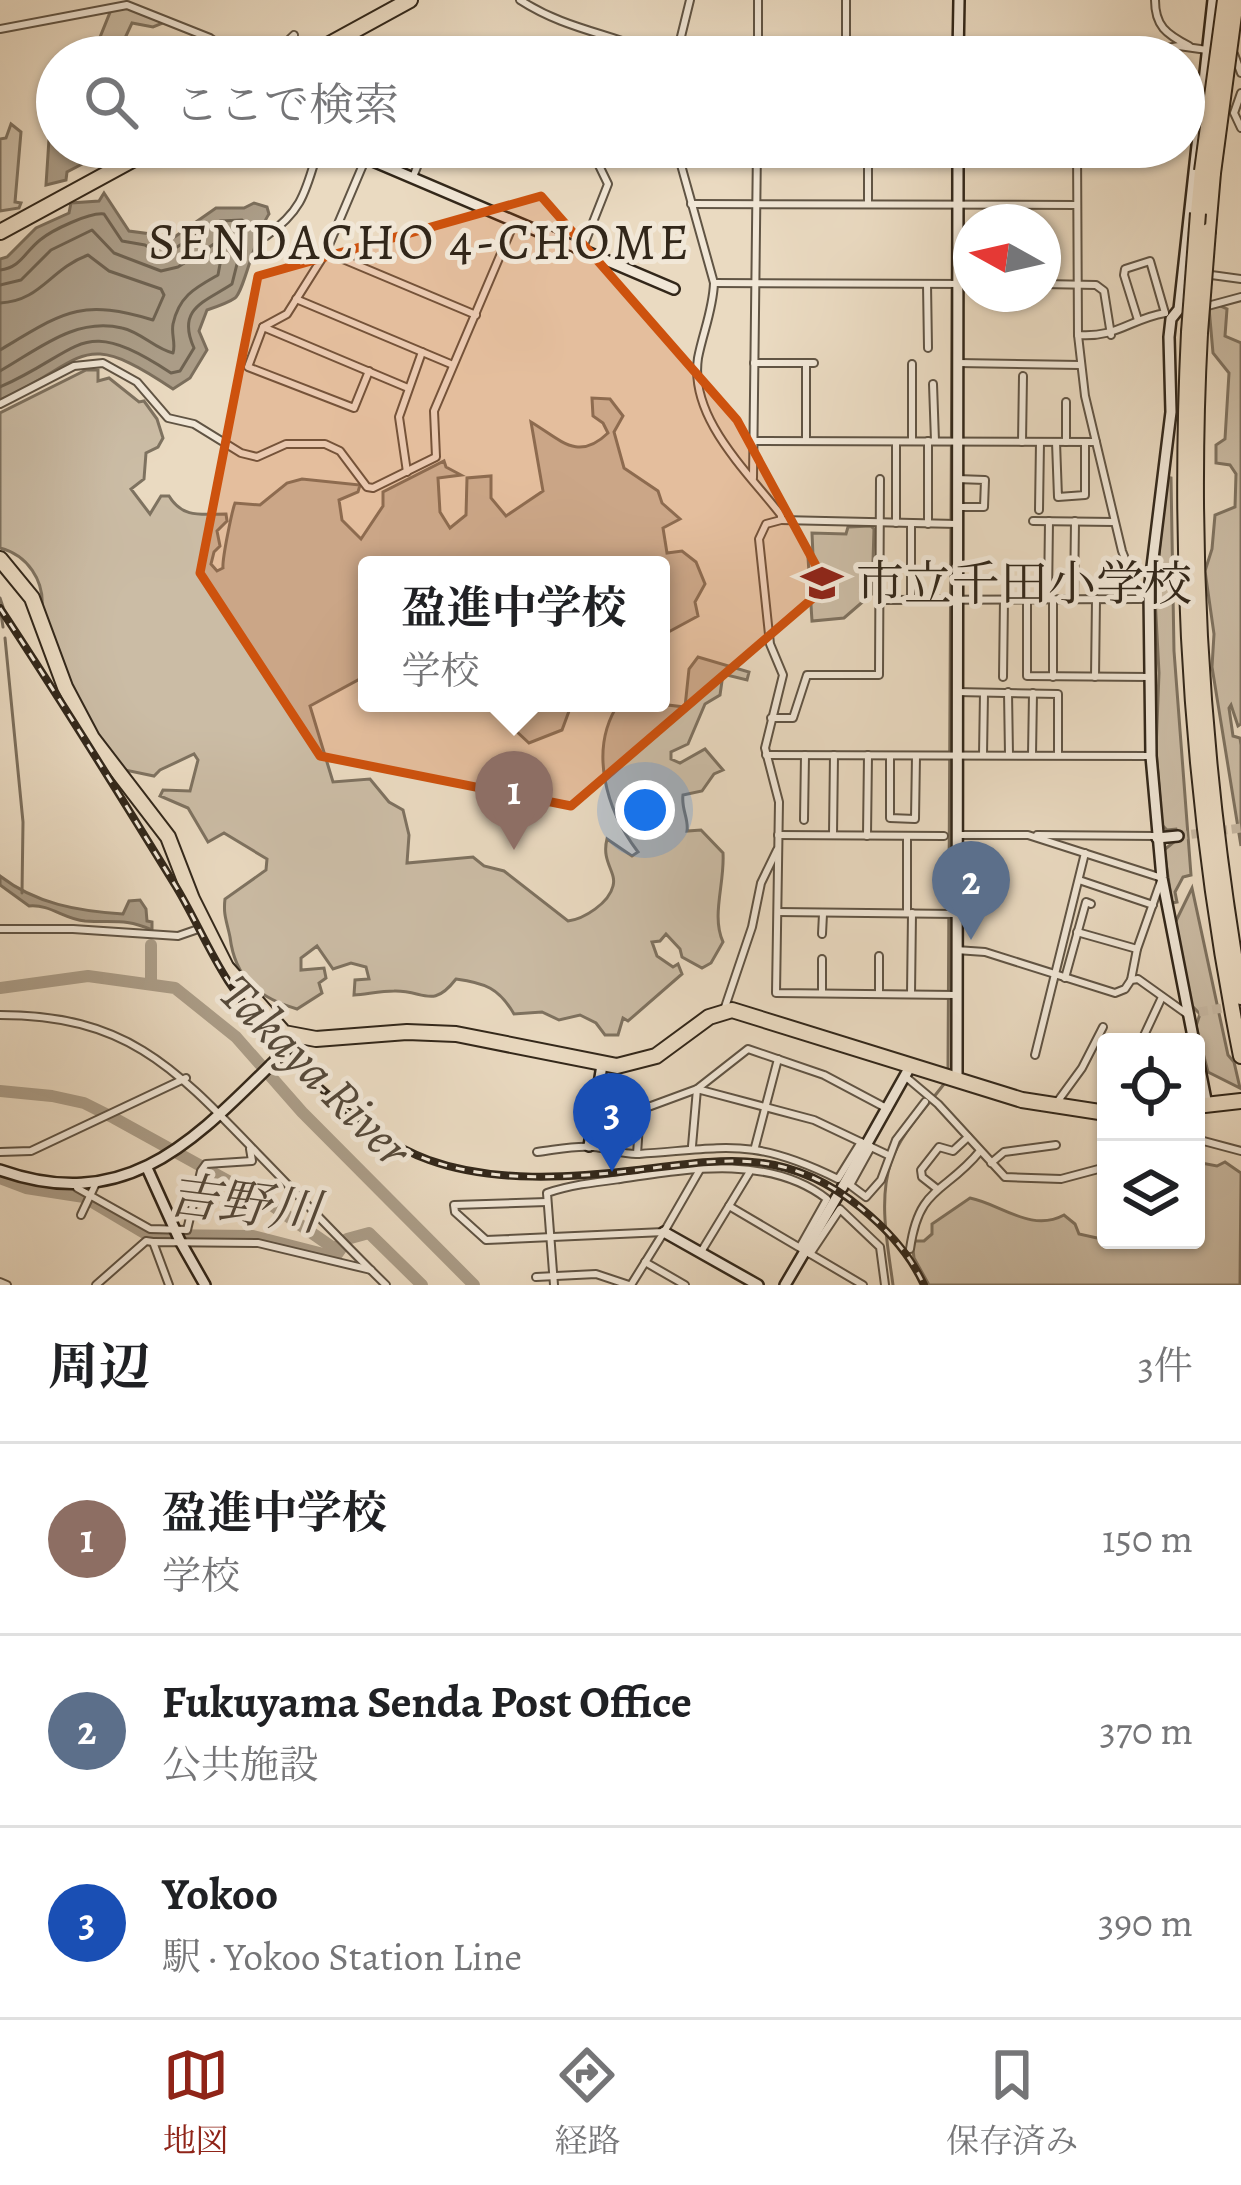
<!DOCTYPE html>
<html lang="ja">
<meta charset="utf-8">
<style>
:root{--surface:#fff;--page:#f6f6f6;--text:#202124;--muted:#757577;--line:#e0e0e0;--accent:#8f2418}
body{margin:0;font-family:Alegreya,"Noto Serif JP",serif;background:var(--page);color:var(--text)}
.controls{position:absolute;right:36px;bottom:36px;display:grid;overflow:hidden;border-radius:12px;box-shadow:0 3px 9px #0004}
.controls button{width:108px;height:108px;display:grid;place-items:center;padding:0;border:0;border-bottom:3px solid var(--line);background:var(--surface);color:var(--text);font:60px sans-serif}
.compass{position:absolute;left:953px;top:204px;width:108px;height:108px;border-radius:50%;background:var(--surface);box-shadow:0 3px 9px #0004;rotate:278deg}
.you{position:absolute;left:645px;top:810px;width:42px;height:42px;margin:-30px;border:9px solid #fff;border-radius:50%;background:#1a73e8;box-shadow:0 0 0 18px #1a73e833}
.badge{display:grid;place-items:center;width:78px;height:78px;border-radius:50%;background:var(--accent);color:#fff;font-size:39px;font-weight:700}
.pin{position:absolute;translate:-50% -99px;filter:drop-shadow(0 3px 6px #0008)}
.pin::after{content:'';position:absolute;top:63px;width:42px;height:36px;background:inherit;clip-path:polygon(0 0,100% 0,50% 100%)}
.popup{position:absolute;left:358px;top:556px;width:312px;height:156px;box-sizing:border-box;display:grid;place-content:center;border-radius:12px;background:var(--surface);filter:drop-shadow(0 3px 9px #0005);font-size:39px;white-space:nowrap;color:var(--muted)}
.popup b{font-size:45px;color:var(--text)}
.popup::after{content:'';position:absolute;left:50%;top:100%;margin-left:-24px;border:24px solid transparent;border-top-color:var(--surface)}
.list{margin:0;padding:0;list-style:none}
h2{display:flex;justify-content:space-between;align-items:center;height:156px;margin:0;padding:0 48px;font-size:51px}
h2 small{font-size:39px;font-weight:400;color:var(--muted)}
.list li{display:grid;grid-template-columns:78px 1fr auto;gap:36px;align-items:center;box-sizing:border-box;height:192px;padding:0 48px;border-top:3px solid var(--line)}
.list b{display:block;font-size:45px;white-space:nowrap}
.list p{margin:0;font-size:39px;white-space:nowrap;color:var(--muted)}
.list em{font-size:39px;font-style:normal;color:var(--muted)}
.icon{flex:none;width:66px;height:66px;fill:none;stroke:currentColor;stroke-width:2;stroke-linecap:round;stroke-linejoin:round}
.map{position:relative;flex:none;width:1241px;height:1285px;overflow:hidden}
.search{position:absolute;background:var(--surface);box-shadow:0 3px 9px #0004;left:36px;right:36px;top:36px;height:132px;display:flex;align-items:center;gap:30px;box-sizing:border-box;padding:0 42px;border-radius:66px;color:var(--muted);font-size:45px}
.sheet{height:732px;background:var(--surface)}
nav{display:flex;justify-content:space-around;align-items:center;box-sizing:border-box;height:168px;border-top:3px solid var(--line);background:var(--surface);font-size:33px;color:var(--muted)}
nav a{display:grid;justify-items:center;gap:6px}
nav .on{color:var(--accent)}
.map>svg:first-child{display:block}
.green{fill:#cbbca5;stroke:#7e7260;stroke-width:3}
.water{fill:#ab9d88;stroke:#7b6e5c;stroke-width:3}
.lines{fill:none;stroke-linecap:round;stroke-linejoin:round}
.shore{stroke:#6e6251;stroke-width:3}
.stream{stroke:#7b6e5c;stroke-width:3}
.river{stroke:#ab9d88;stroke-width:12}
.secondary-tunnel{stroke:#c5b6a0;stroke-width:9;stroke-dasharray:9 4.5;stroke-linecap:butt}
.street-casing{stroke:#605444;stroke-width:10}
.secondary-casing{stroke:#32271a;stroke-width:14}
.highway-casing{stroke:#32271a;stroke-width:18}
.street{stroke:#f1e7d7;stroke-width:6}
.secondary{stroke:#f1e7d7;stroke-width:9}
.highway{stroke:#eadac1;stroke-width:14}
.rail-casing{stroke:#32271a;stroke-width:8}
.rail{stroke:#f1e7d7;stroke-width:3;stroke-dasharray:9;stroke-linecap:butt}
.highway-bridge-casing{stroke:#32271a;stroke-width:18;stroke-linecap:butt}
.highway-bridge{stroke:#eadac1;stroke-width:14}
.marked{fill:#cd520e;fill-opacity:0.2;stroke:#cd520e;stroke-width:9;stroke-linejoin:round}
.labels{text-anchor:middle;stroke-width:10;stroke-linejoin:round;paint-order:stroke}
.poi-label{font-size:48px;fill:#32271a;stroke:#f1e7d7;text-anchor:start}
.neighbourhood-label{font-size:51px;letter-spacing:3px;fill:#32271a;stroke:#f1e7d7}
.water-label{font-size:51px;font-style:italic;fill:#564a3b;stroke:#f1e7d7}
</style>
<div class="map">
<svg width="1241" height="1285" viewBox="0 0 1241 1285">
<rect width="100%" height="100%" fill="#eadac1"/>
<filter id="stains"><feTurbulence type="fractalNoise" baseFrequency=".00167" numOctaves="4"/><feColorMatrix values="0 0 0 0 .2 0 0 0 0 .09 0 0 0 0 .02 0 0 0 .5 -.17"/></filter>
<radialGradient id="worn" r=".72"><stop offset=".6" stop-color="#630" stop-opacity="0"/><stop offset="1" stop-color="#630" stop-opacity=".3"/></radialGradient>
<g class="green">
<path d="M127 8 168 21 153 27 132 23 125 38 138 51 145 43 156 44 158 57H92L111 10Z"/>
<path d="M11 124 21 132 15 202 21 203 19 208 0 211V139L6 138Z"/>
<path d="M1218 305 1227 309 1225 336 1241 343V724L1238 726 1231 705 1229 708 1233 736 1240 738 1241 745V846L1212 667 1214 634 1205 571 1212 549 1215 515 1235 507 1236 474 1230 465 1216 463V445L1225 439 1229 373 1213 353 1209 308Z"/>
<path d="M86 370H98V381L109 378 139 402 144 401 157 419 163 438 158 447 146 453 144 479 131 489 150 514 161 496H169C183 519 202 514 226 514L227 521 217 531 220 546 214 552 211 564 217 571 223 568C222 559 232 511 235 503L260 505 287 483 302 479 360 485 358 492 339 500 342 520 361 539 383 506V492L444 461 446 467 461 475 438 478 440 512 450 528 466 515 467 478 491 476V498L506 516 543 491 531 422C561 440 578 462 608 433L603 423 593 416 592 398 610 399 623 416 614 432 624 468 658 491 662 503 680 519 663 528 667 553 682 551 696 562 705 584 695 602 698 616 661 636V565H367V675L310 706 333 782 370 779 389 802 403 810 409 835 407 863 473 857 484 866 504 871 568 921C584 919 609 903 613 886 617 872 601 862 607 839L632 856 638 852C606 810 588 749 619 703H661V677L664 683 661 691 668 705 685 707 689 669 698 657 749 672 747 680 723 674 720 695 705 704 688 744 671 752V759L680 763 705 749 723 770 714 774 702 791 683 795C681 809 689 819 687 831L701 830 723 853C725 883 711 916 723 942L711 963 702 968 682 957 680 949 666 934 660 941 652 942 657 956 673 967 678 964 682 974 628 1021 623 1018 618 1035H605L596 1023 580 1015 559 1020 542 1012 514 1014C499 988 485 983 456 979 432 1010 424 990 394 991 381 991 367 994 354 995L355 980 369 979 366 967 351 963 333 969 317 946 301 958V970L324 968 326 978 319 983 322 993 297 1009C258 998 235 978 230 937 227 922 223 915 225 899L266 870 267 859 224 833 208 842 188 808 160 796 163 790 190 791 198 760 194 754 160 770 154 776 120 769 85 725 42 610C45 580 27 555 0 548V413Z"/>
<path d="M1166 477 1171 478 1174 651 1191 875 1183 877 1175 892 1177 902 1172 903 1164 850 1179 838 1176 829 1167 830 1162 825 1156 750 1159 673 1155 597Z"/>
<path d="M871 526 874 529 872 594H866V599L844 618 812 621 808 557 813 556 812 533 846 534 848 527Z"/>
<path d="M486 703H572L562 730 529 743Z"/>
<path d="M1192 888 1228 1055 1234 1062 1240 1088 1208 1072 1196 1026 1200 1014 1190 1004 1174 925Z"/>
<path d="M1196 1162 1217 1166 1225 1162 1241 1173 1240 1285H929L914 1258 912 1241H924L932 1234V1224L970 1198C1001 1204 1031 1233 1064 1215L1075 1224 1079 1234 1106 1240H1196Z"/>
</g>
<g class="water">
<path d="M50 124H57V147H89L86 162 67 172 66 180 46 185Z"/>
<path d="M104 193 129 231 151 234 163 245 216 208H244L254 203 267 207 269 214C255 234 244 292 235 298 228 303 216 307 207 310L199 331 207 350 190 378 173 389C78 325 88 361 0 400V259L7 257 36 228 69 213 71 203 99 201Z"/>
<path d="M0 876C36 904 78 911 123 914L129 901 140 900 146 909 147 921 152 922V930C124 918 114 923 85 921 64 919 50 904 29 906L0 885Z"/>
</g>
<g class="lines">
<g class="shore">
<path d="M0 270C20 268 25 252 40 240 52 230 90 212 104 214L122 241 145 245 162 256 220 221 242 220 247 224 232 284C205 302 176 308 194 348L180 371 171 373C79 313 84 350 0 387"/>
<path d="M0 285 21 280 51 250 92 230 114 253 161 271 178 267 214 244 223 248 218 275C195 288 179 296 173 324 171 335 176 343 173 353 155 349 141 332 122 328 75 317 39 349 0 371"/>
<path d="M0 303C41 301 50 269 88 255L109 271 161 289 164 295 153 320C79 298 64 312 0 350"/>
</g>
<g class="stream">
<path d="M953 57 954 0"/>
<path d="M0 598 3 607"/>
<path d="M1 614 3 627"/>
<path d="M5 638 23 822 22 893"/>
<path d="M948 1069 953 147"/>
<path d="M893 1285C888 1247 878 1200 891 1162 900 1134 926 1108 944 1084"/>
</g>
<g class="river">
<path d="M151 945V983"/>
<path d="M0 988 88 976 175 988 236 1037 302 1112 474 1285"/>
<path d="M0 1091 52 1096 84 1103 114 1118 270 1204 332 1247H342"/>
<path d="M0 1178 26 1188 84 1197 148 1235 253 1236 335 1257 342 1247"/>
<path d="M347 1239 369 1233 422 1285"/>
</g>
<g class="secondary-tunnel">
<path d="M1178 836 1241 828"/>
<path d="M1199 1012 1241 1005"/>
</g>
<g class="street-casing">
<g id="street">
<path d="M520 0C568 31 613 33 662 57"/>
<path d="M1155 0C1155 26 1166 34 1189 46"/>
<path d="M0 29 127 5 210 38 237 57"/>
<path d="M679 44 1092 48 1132 54 1179 46 1207 50"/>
<path d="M846 46V0"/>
<path d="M1234 54 1241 73"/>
<path d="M271 57 294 35"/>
<path d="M676 57 690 0"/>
<path d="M758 57V0"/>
<path d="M1241 93 1234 113 1241 128"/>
<path d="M676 147 714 283C713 310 703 332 698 358 689 418 747 471 781 515V520L766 524 759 539 770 644 783 675 765 748 779 802 776 993 956 995"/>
<path d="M868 147V204"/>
<path d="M1077 147 1078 335 1085 396 1122 551 1141 599"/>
<path d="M365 160 326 252 287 314 263 327 248 367 354 408 369 371"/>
<path d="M413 177 425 147"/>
<path d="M691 204 1077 205"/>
<path d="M266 236C304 210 306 189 319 147"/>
<path d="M582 250 608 184 590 147"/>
<path d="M326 252 476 315"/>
<path d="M1204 274 1241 279"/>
<path d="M714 283 971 284"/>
<path d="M927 284 928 348"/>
<path d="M1043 284 1096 285 1104 291 1111 335"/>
<path d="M296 299 453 365"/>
<path d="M1204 307 1241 297"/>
<path d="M1138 320 1124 275 1125 269 1150 261 1165 313"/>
<path d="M263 327 408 388"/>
<path d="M1078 335C1117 338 1130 319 1165 313"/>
<path d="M754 363H814"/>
<path d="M806 363V440"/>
<path d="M958 363 1080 365"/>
<path d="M912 364V441"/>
<path d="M933 384 935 441"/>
<path d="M0 404 74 366 103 363 137 382 168 418 194 424 241 453 257 457 286 444H325L340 451 367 487 373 488 436 457 434 411 514 223"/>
<path d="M754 441 1096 442"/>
<path d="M1022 442 1023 376"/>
<path d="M1056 442 1058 497 1085 495V443"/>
<path d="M1066 442V402"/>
<path d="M407 472 399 417 422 352"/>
<path d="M753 478 757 147"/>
<path d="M957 479 985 480 984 507H957"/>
<path d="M1039 510 1040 442"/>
<path d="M781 520 957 524"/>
<path d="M1033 521 1114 522"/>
<path d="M896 523V442"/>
<path d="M911 524V598"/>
<path d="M928 524V441"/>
<path d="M1027 599V676L1150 677"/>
<path d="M1048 599 1049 521"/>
<path d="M1074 599 1075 521"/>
<path d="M879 600 1139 599"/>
<path d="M1003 677 1004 599"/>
<path d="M1053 677V599"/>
<path d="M1095 677 1096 599"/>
<path d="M957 692 1058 694V755"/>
<path d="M1008 692 1009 755"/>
<path d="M771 718H793L807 675H879L880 479"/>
<path d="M766 755 1151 756"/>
<path d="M983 755 984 693"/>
<path d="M1032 755 1033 693"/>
<path d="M890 756V818L915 819 916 756"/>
<path d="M804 820 805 755"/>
<path d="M778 835 944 836"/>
<path d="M833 835 834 755"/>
<path d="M956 835H1028L1162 878 1137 949 1131 980"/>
<path d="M1037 835 1156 836"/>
<path d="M867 836 868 755"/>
<path d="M1079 880 1153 905"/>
<path d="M778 912 956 914"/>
<path d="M907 913V836"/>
<path d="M0 929H73L178 936 204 927"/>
<path d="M1077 932 1137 949"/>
<path d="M822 934 823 914"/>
<path d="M956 950 985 952 1115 993 1125 989 1131 980 1138 979 1187 1014"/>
<path d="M879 956V993"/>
<path d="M1065 978 1086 902 1091 904"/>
<path d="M822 993V959"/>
<path d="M911 994 912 913"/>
<path d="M724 1010 752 927 761 883 777 850"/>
<path d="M0 1015C127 1015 175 1068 257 1153 300 1197 342 1242 386 1285"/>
<path d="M1141 1042 1162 997"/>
<path d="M1177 1042 1192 1035"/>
<path d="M1035 1055 1085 853"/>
<path d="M906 1077 938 1104 1005 1177 1061 1179 1106 1167"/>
<path d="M1055 1105 1082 1068 1103 1027"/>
<path d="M1196 1139 1241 1151"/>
<path d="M692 1146 697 1089 814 1120 888 1155"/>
<path d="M755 1147 778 1059"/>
<path d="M871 1147 850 1185 866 1197 881 1180 896 1140 925 1102"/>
<path d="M0 1152 31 1151 186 1078"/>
<path d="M537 1152C555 1150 575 1145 593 1147 608 1148 623 1155 639 1154 728 1148 753 1137 838 1179L861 1142"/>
<path d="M637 1154 640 1110 697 1089 748 1049 824 1075 888 1109"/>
<path d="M991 1163 1004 1152 1056 1145"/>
<path d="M76 1183 77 1188 150 1229 187 1230 201 1171 206 1164 252 1161 250 1149"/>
<path d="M936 1188 922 1177 921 1170 939 1147 953 1151 968 1137"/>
<path d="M547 1202 454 1205 455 1212 486 1240 664 1232 702 1166"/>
<path d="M729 1206 863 1285"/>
<path d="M81 1215 97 1181"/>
<path d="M910 1249C919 1185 945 1194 980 1151"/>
<path d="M701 1252 749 1173"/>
<path d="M810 1254 840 1209 880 1247 885 1285"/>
<path d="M645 1262 685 1285"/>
<path d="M536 1277 596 1274 629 1285"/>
<path d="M0 1282 7 1285"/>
<path d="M96 1285 146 1241 153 1242"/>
<path d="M169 1285 153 1242 258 1243 371 1270"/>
<path d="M554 1285 547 1193C570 1185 596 1182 620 1179 687 1169 769 1154 827 1199L800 1247"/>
<path d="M631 1285 664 1232"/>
</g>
</g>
<g class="secondary-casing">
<g id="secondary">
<path d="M341 38 349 57"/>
<path d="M958 57 959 0"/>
<path d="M340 147 674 289"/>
<path d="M1157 838 1178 836"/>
<path d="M1194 1042 1162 878 1151 756 1149 591 1171 412 1169 337 1171 319 1179 309 1213 0"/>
<path d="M1196 1049 1207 1105"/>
<path d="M957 1079 958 147"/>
<path d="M589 1146 602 1065"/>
<path d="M147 1168 180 1241 205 1285"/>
<path d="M0 1170C133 1217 200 1133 286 1050L294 1037"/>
<path d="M842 1188 911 1065"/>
<path d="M664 1232 758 1285"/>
<path d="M785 1285 838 1195"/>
</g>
</g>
<g class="highway-casing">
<g id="highway">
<path d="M306 57 410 0"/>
<path d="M1198 213 1202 171"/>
<path d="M1208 231 1213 173"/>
<path d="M0 232 156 147"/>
<path d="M1189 332C1177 575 1193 817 1241 1056"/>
<path d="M1200 333C1188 556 1203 778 1241 997"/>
<path d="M0 559 32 598 65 687 92 738 168 837 192 899 226 967 284 1033 316 1039 407 1032 456 1034 617 1066 656 1056 709 1017 732 1010 1022 1100 1106 1113"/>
<path d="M1196 1106 1241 1101"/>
</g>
</g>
<use href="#street" class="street"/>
<use href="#secondary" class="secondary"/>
<use href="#highway" class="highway"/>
<g class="rail-casing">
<path id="rail" d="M0 608C60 699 118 792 175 885 194 916 208 950 228 981 269 1044 358 1135 429 1160 493 1183 571 1178 637 1170 725 1159 786 1147 861 1208 888 1230 910 1254 924 1285"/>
</g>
<use href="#rail" class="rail"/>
<g class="highway-bridge-casing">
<g id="highway-bridge">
<path d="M1202 171 1225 0"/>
<path d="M1213 173 1236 0"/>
<path d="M1189 332 1198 213"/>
<path d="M1200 333 1208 231"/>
</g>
</g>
<use href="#highway-bridge" class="highway-bridge"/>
</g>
<path class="marked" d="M541 196 737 420 827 586 571 806 320 756 200 573 258 276Z"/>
<defs>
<g id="school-bare" transform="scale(3.24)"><path d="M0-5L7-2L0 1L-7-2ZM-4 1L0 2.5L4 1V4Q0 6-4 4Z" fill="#8f2418" stroke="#f1e7d7" stroke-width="2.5" paint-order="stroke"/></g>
</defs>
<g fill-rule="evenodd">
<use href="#school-bare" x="822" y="583"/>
</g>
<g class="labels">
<g class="poi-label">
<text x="856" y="600">市立千田小学校</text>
</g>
<g class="neighbourhood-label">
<text x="420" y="259">SENDACHO 4-CHOME</text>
</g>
<g class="water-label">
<text transform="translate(316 1070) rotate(45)" y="18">Takaya River</text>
<text transform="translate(244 1203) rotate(7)" y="18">吉野川</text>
</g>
</g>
<rect width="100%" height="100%" filter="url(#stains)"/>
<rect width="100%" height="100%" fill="url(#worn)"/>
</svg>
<div class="controls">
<button><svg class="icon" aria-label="locate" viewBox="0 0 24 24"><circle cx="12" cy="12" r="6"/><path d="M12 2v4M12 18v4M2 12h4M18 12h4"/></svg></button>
<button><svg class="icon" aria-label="layers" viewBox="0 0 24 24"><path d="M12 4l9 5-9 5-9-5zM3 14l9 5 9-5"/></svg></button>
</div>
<svg class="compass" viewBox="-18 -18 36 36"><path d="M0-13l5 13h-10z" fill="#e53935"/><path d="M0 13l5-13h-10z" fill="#757577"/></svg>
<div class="you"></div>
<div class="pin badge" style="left:514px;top:850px;background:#8d6e63">1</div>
<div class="popup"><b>盈進中学校</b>学校</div>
<div class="pin badge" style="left:971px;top:940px;background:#5c6f8a">2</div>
<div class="pin badge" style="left:612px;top:1172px;background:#1a4fb4">3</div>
<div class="search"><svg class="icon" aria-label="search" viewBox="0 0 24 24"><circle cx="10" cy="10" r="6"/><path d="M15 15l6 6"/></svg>ここで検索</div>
</div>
<section class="sheet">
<h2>周辺<small>3件</small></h2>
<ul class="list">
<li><span class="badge" style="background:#8d6e63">1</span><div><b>盈進中学校</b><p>学校</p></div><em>150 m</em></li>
<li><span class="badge" style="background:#5c6f8a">2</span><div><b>Fukuyama Senda Post Office</b><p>公共施設</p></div><em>370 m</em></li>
<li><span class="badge" style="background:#1a4fb4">3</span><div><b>Yokoo</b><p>駅 · Yokoo Station Line</p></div><em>390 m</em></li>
</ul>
</section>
<nav>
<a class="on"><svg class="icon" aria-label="map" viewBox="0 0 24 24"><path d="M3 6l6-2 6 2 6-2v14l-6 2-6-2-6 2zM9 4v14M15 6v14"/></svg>地図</a>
<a><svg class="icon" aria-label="directions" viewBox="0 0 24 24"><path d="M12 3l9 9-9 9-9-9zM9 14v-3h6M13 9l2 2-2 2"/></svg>経路</a>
<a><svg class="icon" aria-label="saved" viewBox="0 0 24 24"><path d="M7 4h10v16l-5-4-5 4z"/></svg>保存済み</a>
</nav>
